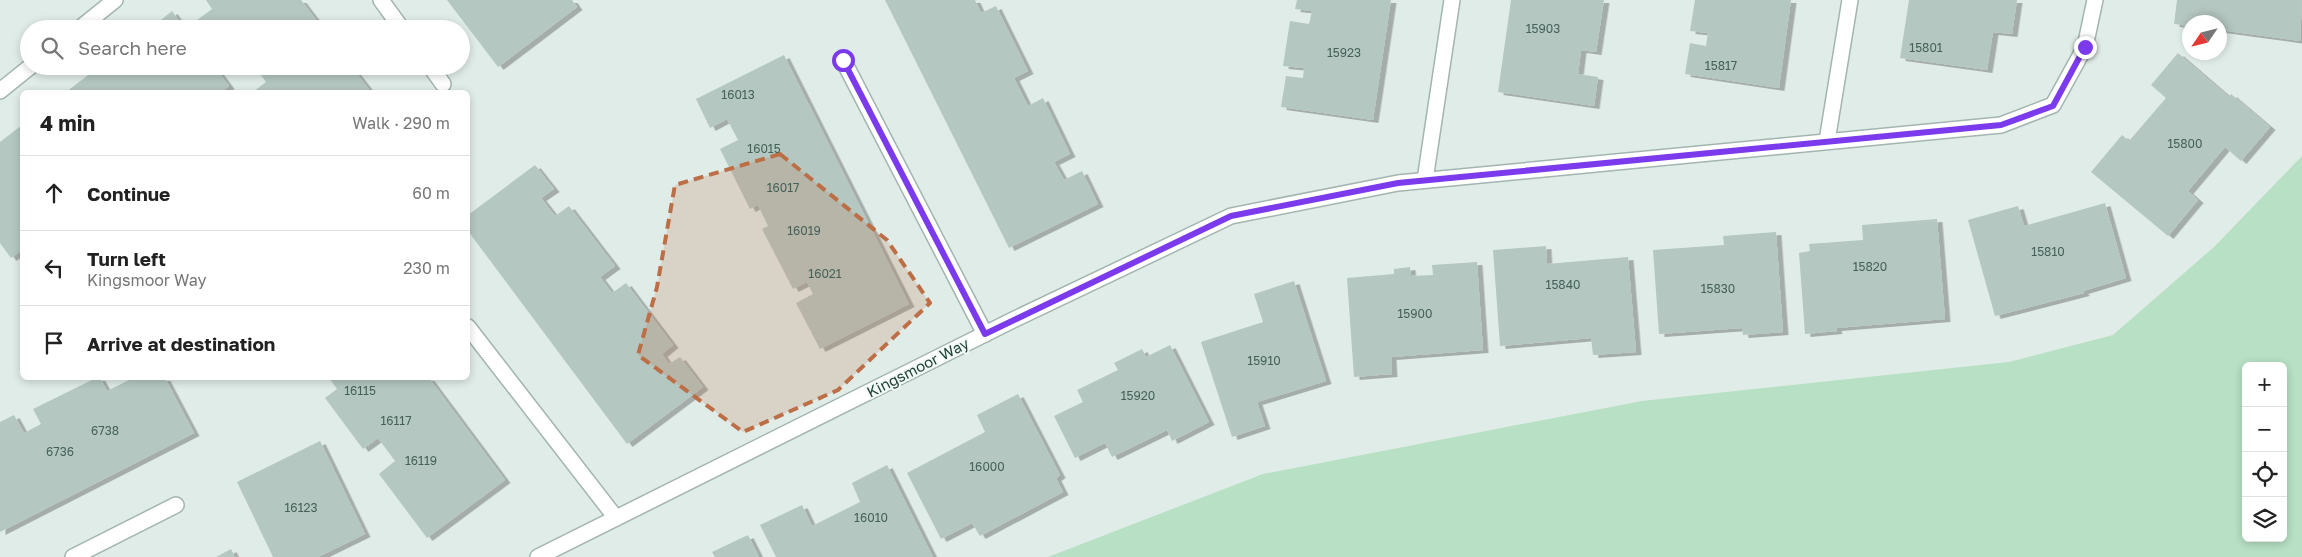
<!DOCTYPE html>
<meta charset="utf-8">
<style>
:root{--surface:#fff;--page:#f2f2f2;--text:#222;--muted:#767676;--line:#e0e0e0}
body{margin:0;font-family:"Golos Text",sans-serif;background:var(--page);color:var(--text)}
.controls{position:absolute;right:15px;bottom:15px;display:grid;overflow:hidden;border-radius:8px;box-shadow:0 2px 8px #0003}
.controls button{width:45px;height:45px;display:grid;place-items:center;padding:0;border:0;border-bottom:1px solid var(--line);background:var(--surface);color:var(--text);font:25px sans-serif}
.compass{position:absolute;left:2182px;top:15px;width:45px;height:45px;border-radius:50%;background:var(--surface);box-shadow:0 2px 8px #0003;rotate:235deg}
.stop{position:absolute;width:15px;height:15px;margin:-11px;border:4px solid #7c3aed;border-radius:50%;background:#fff}
.stop.end{background:#7c3aed;border-color:#fff;box-shadow:0 1px 5px #0008}
.list{margin:0;padding:0;list-style:none}
h2{display:flex;justify-content:space-between;align-items:center;height:65px;margin:0;padding:0 20px;font-size:21px}
h2 small{font-size:16px;font-weight:400;color:var(--muted)}
.list li{display:grid;grid-template-columns:32px 1fr auto;gap:15px;align-items:center;box-sizing:border-box;height:75px;padding:0 20px;border-top:1px solid var(--line)}
.list b{display:block;font-size:19px;white-space:nowrap}
.list p{margin:0;font-size:16px;white-space:nowrap;color:var(--muted)}
.list em{font-size:16px;font-style:normal;color:var(--muted)}
.icon{flex:none;width:28px;height:28px;fill:none;stroke:currentColor;stroke-width:2;stroke-linecap:round;stroke-linejoin:round}
.map{position:relative;flex:none;width:2302px;height:557px;overflow:hidden}
.search{position:absolute;background:var(--surface);box-shadow:0 2px 8px #0003;left:20px;top:20px;width:450px;height:55px;display:flex;align-items:center;gap:12px;box-sizing:border-box;padding:0 18px;border-radius:28px;color:var(--muted);font-size:19px}
.panel{position:absolute;background:var(--surface);box-shadow:0 2px 8px #0003;left:20px;top:90px;width:450px;height:290px;border-radius:8px}
.map>svg:first-child{display:block}
.green{fill:#b7e0c4;fill-rule:evenodd}
.building{fill:#b5c7c1;filter:url(#shadow)}
.lines{fill:none;stroke-linecap:round;stroke-linejoin:round}
.service-casing{stroke:#a2b5b0;stroke-width:18}
.minor-casing{stroke:#a2b5b0;stroke-width:18}
.service{stroke:#fff;stroke-width:15}
.minor{stroke:#fff;stroke-width:15}
.route{stroke:#7c3aed;stroke-width:6}
.marked{fill:#bc6f46;fill-opacity:0.2;stroke:#bc6f46;stroke-width:4;stroke-dasharray:10 6;stroke-linejoin:round}
.labels{text-anchor:middle;stroke-width:4;stroke-linejoin:round;paint-order:stroke}
.number-label{font-size:12px;fill:#44615a}
.street-label{font-size:15px;fill:#1f3f38;stroke:#f1f9f5}
</style>
<div class="map">
<svg width="2302" height="557" viewBox="0 0 2302 557">
<defs>
<filter id="shadow"><feDropShadow dx="5.5" dy="3" stdDeviation="0" flood-color="#0004"/></filter>
</defs>
<rect width="100%" height="100%" fill="#e0ece8"/>
<path class="green" d="M2302 156V557H1048L1263 474 1642 401 2009 362 2113 335 2214 247ZM2246 366H2283V538H2246Z"/>
<g class="building">
<path d="M206 0H301L323 29H204L197 20 212 9Z"/>
<path d="M447 0H572L577 7 498 67Z"/>
<path d="M885 0H975L981 13 996 6 1028 71 1014 78 1028 106 1043 98 1070 154 1054 162 1064 180 1082 171 1098 204 1009 248Z"/>
<path d="M1297 0H1391L1373 120 1281 107 1286 76 1303 78 1304 68 1283 66 1290 21 1309 24 1312 11 1295 9Z"/>
<path d="M1511 0H1604L1596 52 1581 50 1578 74 1598 77 1594 106 1498 92Z"/>
<path d="M1695 0H1791L1779 88 1685 74 1690 43 1706 46 1708 33 1690 31Z"/>
<path d="M1909 0H2017L2012 34 1993 32 1987 70 1900 58Z"/>
<path d="M2177 0H2302L2300 41 2220 30V22H2190V26L2174 24Z"/>
<path d="M172 11 185 29H150Z"/>
<path d="M2178 53 2229 97 2231 94 2270 127 2241 161 2225 147 2188 191 2198 200 2168 236 2091 172 2122 135 2129 141 2166 98 2151 85Z"/>
<path d="M784 55 909 304 820 349 796 303 813 294 807 282 793 289 762 229 768 226 758 205 750 209 720 149 738 140 727 119 710 128 696 99Z"/>
<path d="M100 66H214L229 86 221 92H66Z"/>
<path d="M254 66H351L371 92H253L266 82Z"/>
<path d="M22 125V250L11 258 0 243V142Z"/>
<path d="M535 165 554 189 541 198 555 216 569 206 615 266 600 277 612 293 626 283 673 345 662 354 669 364 680 357 703 387 627 444 468 231V215Z"/>
<path d="M2105 203 2126 278 2083 291 2084 293 1995 316 1968 220 2018 206 2024 226Z"/>
<path d="M1937 219 1945 319 1836 328 1837 331 1805 334 1799 253 1810 251 1809 244 1863 240 1862 225Z"/>
<path d="M1776 232 1783 332 1743 335 1742 328 1659 334 1653 250 1724 245 1723 236Z"/>
<path d="M1546 246 1547 264 1628 257 1636 352 1593 355 1591 338 1500 346 1493 250Z"/>
<path d="M1477 262 1483 350 1391 357 1392 374 1354 377 1347 278 1394 274V269L1410 267 1411 276 1433 275 1432 265Z"/>
<path d="M1294 281 1326 381 1257 402 1265 426 1232 437 1201 342 1263 322 1254 294Z"/>
<path d="M1170 345 1209 422 1172 441 1167 430 1112 457 1105 443 1075 458 1054 416 1083 402 1077 390 1118 370 1114 363 1142 349 1146 357Z"/>
<path d="M96 378H100L107 391 133 378H165L194 433 0 532V422L14 415 24 433 41 424 33 409Z"/>
<path d="M329 378H429L505 480 427 538 379 474 395 461 378 438 363 449 325 398 337 389Z"/>
<path d="M1018 394 1060 475 1056 478 1063 492 980 536 972 523 941 539 907 473 985 432 977 415Z"/>
<path d="M320 441 365 534 318 557H273L237 482Z"/>
<path d="M887 465 933 557H776L760 525 802 505 812 526 860 502 852 483Z"/>
<path d="M748 535 759 557H715L712 552Z"/>
<path d="M231 549 235 557H216Z"/>
</g>
<g class="lines">
<g class="service-casing">
<g id="service">
<path d="M381 0 402 29"/>
<path d="M843 60 985 334"/>
<path d="M430 66 443 84"/>
<path d="M1827 141 1850 0"/>
<path d="M1425 180 1452 0"/>
<path d="M468 327 616 518"/>
</g>
</g>
<g class="minor-casing">
<g id="minor">
<path d="M79 29 115 0"/>
<path d="M0 91 31 66"/>
<path d="M73 557 176 505"/>
<path d="M538 557 1013 320 1231 216 1398 183 2001 125 2053 105 2085 47 2095 0"/>
</g>
</g>
<use href="#service" class="service"/>
<use href="#minor" class="minor"/>
</g>
<g class="lines">
<path class="route" d="M843 60 985 334 1231 216 1398 183 2001 125 2053 106 2085 47"/>
</g>
<path class="marked" d="M780 154 887 240 930 303 838 390 743 432 638 355 657 287 675 185Z"/>
<g class="labels">
<g class="number-label">
<text x="1543" y="33">15903</text>
<text x="1926" y="52">15801</text>
<text x="1344" y="57">15923</text>
<text x="1721" y="70">15817</text>
<text x="738" y="99">16013</text>
<text x="2185" y="148">15800</text>
<text x="764" y="153">16015</text>
<text x="783" y="192">16017</text>
<text x="804" y="235">16019</text>
<text x="2048" y="256">15810</text>
<text x="1870" y="271">15820</text>
<text x="825" y="278">16021</text>
<text x="1563" y="289">15840</text>
<text x="1718" y="293">15830</text>
<text x="1415" y="318">15900</text>
<text x="1264" y="365">15910</text>
<text x="360" y="395">16115</text>
<text x="1138" y="400">15920</text>
<text x="396" y="425">16117</text>
<text x="105" y="435">6738</text>
<text x="60" y="456">6736</text>
<text x="421" y="465">16119</text>
<text x="987" y="471">16000</text>
<text x="301" y="512">16123</text>
<text x="871" y="522">16010</text>
</g>
<g class="street-label">
<text transform="translate(918 368) rotate(-27)" y="5">Kingsmoor Way</text>
</g>
</g>
</svg>
<div class="controls">
<button>+</button>
<button>−</button>
<button><svg class="icon" aria-label="locate" viewBox="0 0 24 24"><circle cx="12" cy="12" r="6"/><path d="M12 2v4M12 18v4M2 12h4M18 12h4"/></svg></button>
<button><svg class="icon" aria-label="layers" viewBox="0 0 24 24"><path d="M12 4l9 5-9 5-9-5zM3 14l9 5 9-5"/></svg></button>
</div>
<svg class="compass" viewBox="-18 -18 36 36"><path d="M0-13l5 13h-10z" fill="#e53935"/><path d="M0 13l5-13h-10z" fill="#767676"/></svg>
<div class="stop" style="left:843px;top:60px"></div>
<div class="stop end" style="left:2085px;top:47px"></div>
<div class="search"><svg class="icon" aria-label="search" viewBox="0 0 24 24"><circle cx="10" cy="10" r="6"/><path d="M15 15l6 6"/></svg>Search here</div>
<section class="panel">
<h2>4 min<small>Walk · 290 m</small></h2>
<ul class="list">
<li><svg class="icon" aria-label="ahead" viewBox="0 0 24 24"><path d="M12 20V5M6 11l6-6 6 6"/></svg><div><b>Continue</b></div><em>60 m</em></li>
<li><svg class="icon" aria-label="left" viewBox="0 0 24 24"><path d="M17 20v-9H6M10 6l-5 5 5 5"/></svg><div><b>Turn left</b><p>Kingsmoor Way</p></div><em>230 m</em></li>
<li><svg class="icon" aria-label="arrive" viewBox="0 0 24 24"><path d="M6 21V4h12l-3 4 3 4H6"/></svg><div><b>Arrive at destination</b></div></li>
</ul>
</section>
</div>
